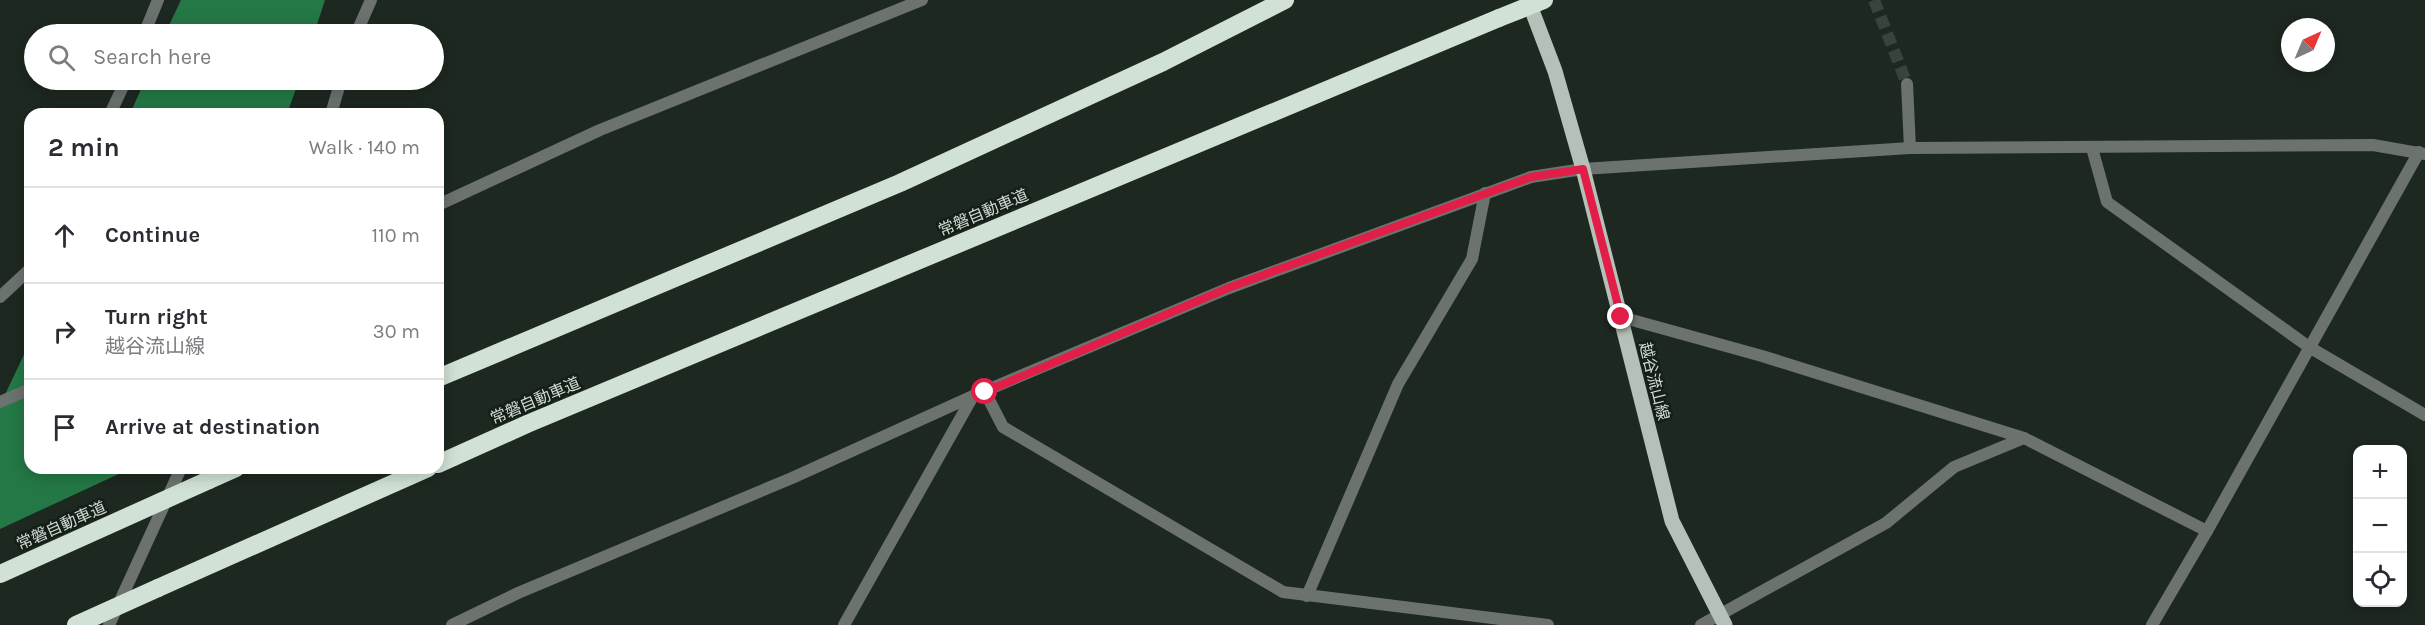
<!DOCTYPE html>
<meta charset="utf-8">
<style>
:root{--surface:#fff;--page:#f2f2f3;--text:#2b2b33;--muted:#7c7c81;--line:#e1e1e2}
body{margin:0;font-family:Karla,"Noto Sans JP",sans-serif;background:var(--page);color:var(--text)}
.controls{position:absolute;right:18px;bottom:18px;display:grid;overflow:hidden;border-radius:12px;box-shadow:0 3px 15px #0003}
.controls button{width:54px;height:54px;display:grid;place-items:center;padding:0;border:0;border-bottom:2px solid var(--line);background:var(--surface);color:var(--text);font:30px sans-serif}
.compass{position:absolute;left:2281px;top:18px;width:54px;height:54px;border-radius:50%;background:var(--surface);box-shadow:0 3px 15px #0003;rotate:44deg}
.stop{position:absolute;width:18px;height:18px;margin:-14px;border:4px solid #e11d48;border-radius:50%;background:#fff}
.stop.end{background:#e11d48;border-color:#fff;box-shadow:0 2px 6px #0008}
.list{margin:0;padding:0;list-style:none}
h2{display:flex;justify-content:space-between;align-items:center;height:78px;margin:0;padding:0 24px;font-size:26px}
h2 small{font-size:20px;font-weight:400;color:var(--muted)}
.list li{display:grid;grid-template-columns:39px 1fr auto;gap:18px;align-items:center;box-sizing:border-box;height:96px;padding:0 24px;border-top:2px solid var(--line)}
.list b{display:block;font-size:22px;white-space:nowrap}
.list p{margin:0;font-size:20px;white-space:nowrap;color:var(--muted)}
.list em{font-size:20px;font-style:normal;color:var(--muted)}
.icon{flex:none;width:33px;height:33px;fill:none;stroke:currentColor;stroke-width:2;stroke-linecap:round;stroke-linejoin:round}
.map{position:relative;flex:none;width:2425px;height:625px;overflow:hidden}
.search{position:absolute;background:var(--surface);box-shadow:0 3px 15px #0003;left:24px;top:24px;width:420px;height:66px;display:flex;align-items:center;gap:15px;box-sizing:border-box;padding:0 21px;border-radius:33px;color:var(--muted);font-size:22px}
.panel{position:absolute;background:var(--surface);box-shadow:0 3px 15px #0003;left:24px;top:108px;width:420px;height:366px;border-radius:18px}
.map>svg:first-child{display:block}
.water{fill:#247846}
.pier{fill:#1d2820}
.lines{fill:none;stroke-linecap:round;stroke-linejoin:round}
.minor-tunnel{stroke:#38433b;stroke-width:12;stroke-dasharray:12 6;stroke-linecap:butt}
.service{stroke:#6c726e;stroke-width:12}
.minor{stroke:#6c726e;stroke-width:12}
.tertiary{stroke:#6c726e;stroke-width:12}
.primary{stroke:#b5c1b8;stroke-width:15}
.motorway{stroke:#d1e1d5;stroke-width:18}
.motorway-bridge{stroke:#d1e1d5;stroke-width:18}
.route{stroke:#e11d48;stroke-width:8}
.labels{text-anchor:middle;stroke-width:5;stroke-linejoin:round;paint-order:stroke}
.street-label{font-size:16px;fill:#d2dad4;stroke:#131f17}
</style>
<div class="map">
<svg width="2425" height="625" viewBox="0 0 2425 625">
<rect width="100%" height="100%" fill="#1d2820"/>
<g class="water">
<path d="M181 0H325L314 34H165Z"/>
<path d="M145 80H299L287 114H130Z"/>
<path d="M30 342V468H122L52 625H0V405Z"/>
</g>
<path class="pier" d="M123 472 55 625H0V529Z"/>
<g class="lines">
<path class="minor-tunnel" d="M1874 0 1907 84"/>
<path class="service" d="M1307 596 1398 384 1472 259 1485 193"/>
<g class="minor">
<path d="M144 34 158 0"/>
<path d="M356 34 371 0"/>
<path d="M1907 84 1910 148"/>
<path d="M110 114 126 80"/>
<path d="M331 114 341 80"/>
<path d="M2092 148 2107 202 2309 347 2425 415"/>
<path d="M0 297 30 269"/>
<path d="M1621 317 1762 356 2024 438 2207 531"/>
<path d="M985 392 1003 427 1283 592 1548 625"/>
<path d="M109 625 181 468"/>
<path d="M452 625 518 593 792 478 973 396 1229 288 1531 177 1583 169 1910 148 2373 145 2425 154"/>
<path d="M844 625 973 396"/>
<path d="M1701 625 1886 523 1954 467 2024 438"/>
<path d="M2152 625 2207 531 2419 152"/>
</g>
<g class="tertiary">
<path d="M438 205 600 130 922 0"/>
<path d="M0 402 30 389"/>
</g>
<path class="primary" d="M1528 0 1555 71 1583 169 1672 521 1725 625"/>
<g class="motorway">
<path d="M438 378 900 183 1163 62 1285 0"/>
<path d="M438 464 527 424 1499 18"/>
<path d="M209 480 236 468"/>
<path d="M158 588 428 468"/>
</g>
<g class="motorway-bridge">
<path d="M1499 18 1544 0"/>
<path d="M0 574 209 480"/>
<path d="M76 625 158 588"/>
</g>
</g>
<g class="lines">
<path class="route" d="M985 392 1228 288 1531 177 1583 169 1621 317"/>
</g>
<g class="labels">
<g class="street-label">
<text transform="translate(983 212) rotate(-23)" y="6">常磐自動車道</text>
<text transform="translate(1655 381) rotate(76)" y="6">越谷流山線</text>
<text transform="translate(535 400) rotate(-23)" y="6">常磐自動車道</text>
<text transform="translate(61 525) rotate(-24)" y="6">常磐自動車道</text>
</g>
</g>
</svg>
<div class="controls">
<button>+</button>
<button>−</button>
<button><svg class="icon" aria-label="locate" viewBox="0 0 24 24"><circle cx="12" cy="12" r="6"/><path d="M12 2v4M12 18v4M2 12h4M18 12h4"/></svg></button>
</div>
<svg class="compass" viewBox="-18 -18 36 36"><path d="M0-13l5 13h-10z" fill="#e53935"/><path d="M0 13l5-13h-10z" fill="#7c7c81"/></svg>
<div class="stop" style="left:985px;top:392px"></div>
<div class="stop end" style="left:1621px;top:317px"></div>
<div class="search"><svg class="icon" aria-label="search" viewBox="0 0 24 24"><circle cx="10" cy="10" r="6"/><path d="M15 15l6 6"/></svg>Search here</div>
<section class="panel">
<h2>2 min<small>Walk · 140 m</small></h2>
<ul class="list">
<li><svg class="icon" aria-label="ahead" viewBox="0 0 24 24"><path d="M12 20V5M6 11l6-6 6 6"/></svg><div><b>Continue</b></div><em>110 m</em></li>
<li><svg class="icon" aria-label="right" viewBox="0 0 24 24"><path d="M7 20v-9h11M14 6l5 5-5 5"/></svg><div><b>Turn right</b><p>越谷流山線</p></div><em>30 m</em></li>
<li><svg class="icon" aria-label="arrive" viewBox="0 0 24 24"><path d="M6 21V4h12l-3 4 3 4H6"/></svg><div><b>Arrive at destination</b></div></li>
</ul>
</section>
</div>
